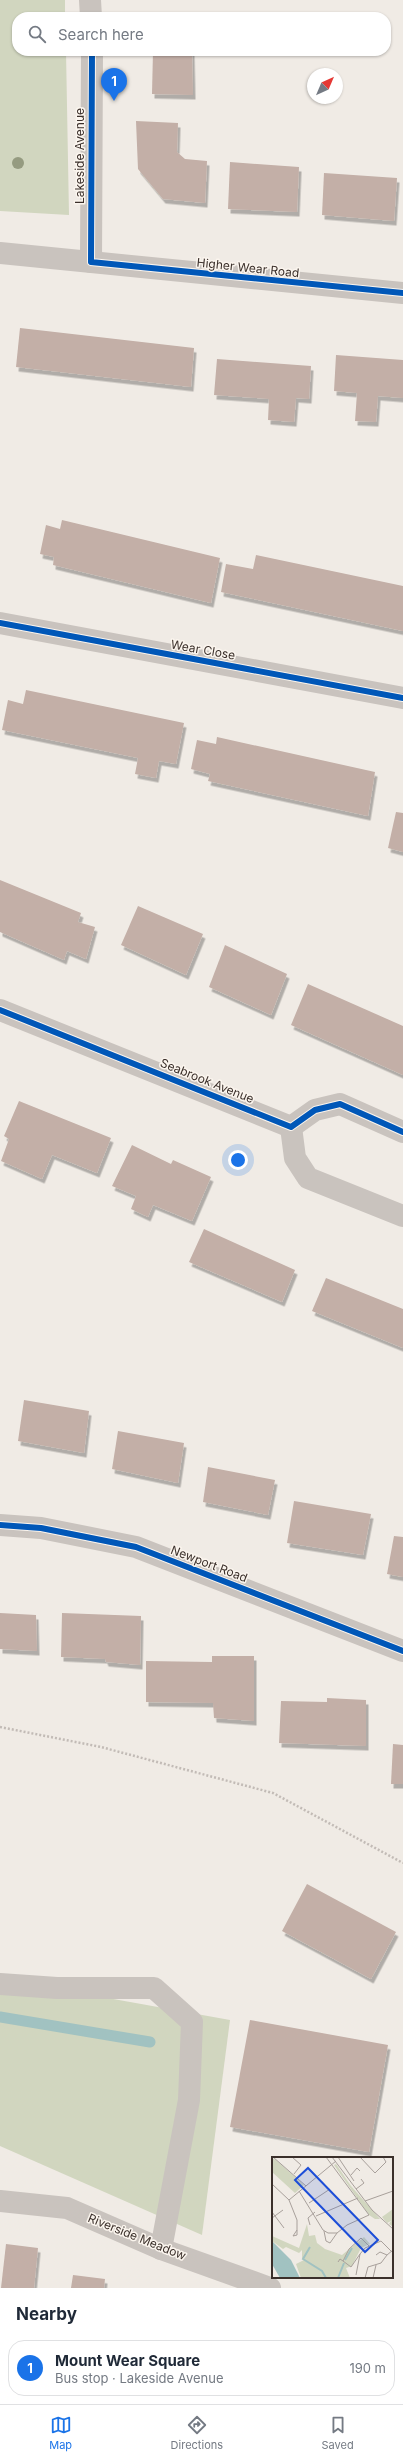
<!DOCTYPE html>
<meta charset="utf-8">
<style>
:root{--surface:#fff;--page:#f2f2f3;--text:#1f2937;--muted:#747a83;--line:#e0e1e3;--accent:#1a73e8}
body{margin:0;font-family:Inter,sans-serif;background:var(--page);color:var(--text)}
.compass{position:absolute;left:307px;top:68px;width:36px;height:36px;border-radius:50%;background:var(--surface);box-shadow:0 1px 3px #0004;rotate:44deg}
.you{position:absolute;left:238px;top:1160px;width:14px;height:14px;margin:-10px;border:3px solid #fff;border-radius:50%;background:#1a73e8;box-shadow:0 0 0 6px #1a73e833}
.badge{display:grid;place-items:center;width:26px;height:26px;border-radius:50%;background:var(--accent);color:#fff;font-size:13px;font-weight:700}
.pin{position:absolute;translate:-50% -33px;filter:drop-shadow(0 1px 2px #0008)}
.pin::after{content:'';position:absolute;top:21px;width:14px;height:12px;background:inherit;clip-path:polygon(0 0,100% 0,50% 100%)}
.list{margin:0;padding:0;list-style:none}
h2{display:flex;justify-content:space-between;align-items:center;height:52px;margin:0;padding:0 16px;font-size:17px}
h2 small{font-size:13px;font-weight:400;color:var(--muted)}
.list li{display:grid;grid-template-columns:26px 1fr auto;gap:12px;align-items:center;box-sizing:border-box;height:56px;margin:0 8px 8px;padding:0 8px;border:1px solid var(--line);border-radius:16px}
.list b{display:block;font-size:15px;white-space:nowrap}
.list p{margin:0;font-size:13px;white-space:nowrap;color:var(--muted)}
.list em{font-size:13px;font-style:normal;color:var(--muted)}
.icon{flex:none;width:22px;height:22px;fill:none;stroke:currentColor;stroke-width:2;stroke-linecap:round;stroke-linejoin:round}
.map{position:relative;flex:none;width:403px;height:2288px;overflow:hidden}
.search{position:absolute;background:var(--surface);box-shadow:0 1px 3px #0004;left:12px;right:12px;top:12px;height:44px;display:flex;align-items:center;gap:10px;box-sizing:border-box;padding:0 14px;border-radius:16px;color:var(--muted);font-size:15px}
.sheet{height:116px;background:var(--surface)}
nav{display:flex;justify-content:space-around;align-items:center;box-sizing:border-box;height:56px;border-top:1px solid var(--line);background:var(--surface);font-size:11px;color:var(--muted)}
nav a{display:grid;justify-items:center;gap:2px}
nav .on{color:var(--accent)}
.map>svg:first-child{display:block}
.green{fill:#d1d6bf}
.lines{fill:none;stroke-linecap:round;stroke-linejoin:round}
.stream{stroke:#a1c2c1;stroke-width:11}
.building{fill:#c3afa7;filter:url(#shadow)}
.path{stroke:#c2bbb6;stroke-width:2.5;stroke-dasharray:2 2;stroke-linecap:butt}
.minor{stroke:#c9c3be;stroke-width:22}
.cycleway-casing{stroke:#fbf5ee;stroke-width:8}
.cycleway{stroke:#0057b8;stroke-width:6}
.tree{fill:#959b80}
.labels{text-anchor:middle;stroke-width:3;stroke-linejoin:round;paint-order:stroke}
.street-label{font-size:12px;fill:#3b302b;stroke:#fbf5ee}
.inset-river{fill:none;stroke:#a1c2c1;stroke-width:2}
.inset-road{fill:none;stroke:#a8a09b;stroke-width:1}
.view{fill:#1d4ed8;fill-opacity:0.15;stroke:#1d4ed8;stroke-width:2}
.inset-edge{fill:none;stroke:#3b302b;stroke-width:2}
</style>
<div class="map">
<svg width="403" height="2288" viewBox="0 0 403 2288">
<defs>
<filter id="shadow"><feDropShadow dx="2.5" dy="4.5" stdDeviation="0" flood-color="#0004"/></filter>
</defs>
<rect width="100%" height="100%" fill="#f0ebe5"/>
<g class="green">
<path d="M0 0H65V17H17V51H66L69 215 0 211Z"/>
<path d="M0 1982H19L230 2020 202 2235 0 2146Z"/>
</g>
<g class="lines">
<path class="stream" d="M0 2017 150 2042"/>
</g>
<g class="building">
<path d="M192 14V17H151V16Z"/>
<path d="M153 51H192L193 95 152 94Z"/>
<path d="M136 121 178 123 177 152 185 159 207 161 205 203 163 199 138 169Z"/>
<path d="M230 162 299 167 297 212 228 209Z"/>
<path d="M324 173 397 178 394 221 322 215Z"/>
<path d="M20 328 194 348 191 387 16 367Z"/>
<path d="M336 355 403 360V398L378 396 376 422 355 421 357 393 334 391Z"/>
<path d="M217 359 311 366 309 399 296 398 294 422 268 420 269 399 214 395Z"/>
<path d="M62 520 220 558 211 603 53 565 54 557 40 554 46 525 60 529Z"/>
<path d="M256 555 403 586V631L221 592 226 564 253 569Z"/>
<path d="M26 690 184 723 176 764 159 761 156 778 135 774 138 758 2 730 8 700 23 704Z"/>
<path d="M217 737 375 772 368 816 208 781 210 774 191 769 197 740 216 744Z"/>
<path d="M396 812 403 813V852L388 848Z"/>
<path d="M0 880 81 913 78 922 95 927 86 959 67 951 64 960 0 932Z"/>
<path d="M138 906 203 934 186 975 121 945Z"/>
<path d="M225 945 287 974 271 1015 209 987Z"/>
<path d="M308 984 403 1026V1075L291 1025Z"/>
<path d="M19 1101 111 1138 97 1173 52 1155 42 1179 1 1161 9 1139 4 1136Z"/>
<path d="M132 1145 171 1164 173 1160 211 1177 192 1221 153 1205 148 1217 131 1209 136 1196 112 1186Z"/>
<path d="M204 1229 295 1270 282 1302 189 1262Z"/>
<path d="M326 1278 403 1309V1348L312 1311Z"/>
<path d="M24 1400 89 1411 84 1453 18 1441Z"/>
<path d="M118 1431 184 1443 178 1483 112 1469Z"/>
<path d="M208 1467 275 1480 268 1515 203 1502Z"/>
<path d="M294 1501 371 1514 363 1555 287 1543Z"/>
<path d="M394 1536 403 1537V1577L387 1574Z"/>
<path d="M0 1613 36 1615 37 1651 0 1649Z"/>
<path d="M62 1613 141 1616 140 1665 106 1662 105 1659 61 1657Z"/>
<path d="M212 1656H254V1721L214 1718 213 1703 146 1702V1661L212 1662Z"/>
<path d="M327 1698 366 1700V1746L279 1743 281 1701 327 1702Z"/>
<path d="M393 1744 403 1745V1784H391Z"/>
<path d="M307 1884 396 1932 371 1979 282 1931Z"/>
<path d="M250 2020 388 2045 369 2152 230 2127Z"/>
<path d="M6 2244 38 2248 34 2288H1Z"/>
<path d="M73 2275 105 2279 104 2288H71Z"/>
</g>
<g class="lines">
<path class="path" d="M0 1727 101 1747 273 1793 403 1863"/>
<g class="minor">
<path d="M90 0 91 17"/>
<path d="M0 253 403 293"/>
<path d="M91 262 92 51"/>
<path d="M0 623 403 698"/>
<path d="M0 1010 291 1127 315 1110 340 1104 403 1132"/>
<path d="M291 1127 295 1158 308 1178 403 1216"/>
<path d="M0 1525 41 1528 136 1547 403 1651"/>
<path d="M0 1984 57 1988H154L192 2022 189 2100 161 2249"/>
<path d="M0 2201 67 2208 161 2249 270 2288"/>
</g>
<g class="cycleway-casing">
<g id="cycleway">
<path d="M92 51 91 262 403 293"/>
<path d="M0 623 403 698"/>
<path d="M0 1010 291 1127 315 1110 340 1104 403 1132"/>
<path d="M0 1525 41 1528 136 1547 403 1651"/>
</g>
</g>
<use href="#cycleway" class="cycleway"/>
</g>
<circle class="tree" cx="18" cy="163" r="6"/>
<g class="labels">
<g class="street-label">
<text transform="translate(80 156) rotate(-90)" y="4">Lakeside Avenue</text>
<text transform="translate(248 268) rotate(6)" y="4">Higher Wear Road</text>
<text transform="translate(203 650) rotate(10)" y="4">Wear Close</text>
<text transform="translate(207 1081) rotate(22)" y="4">Seabrook Avenue</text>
<text transform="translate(209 1564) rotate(21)" y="4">Newport Road</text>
<text transform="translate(137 2237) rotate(22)" y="4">Riverside Meadow</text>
</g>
</g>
<g transform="translate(272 2157)">
<rect width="121" height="121" fill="#f0ebe5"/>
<path d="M0 1 4 3 32 28 23 36 0 15ZM64 7 79 29 108 62H103L97 58 62 8ZM121 52V69H120L117 67 119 64 115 66 110 60ZM35 67 37 79 43 78 45 86 53 92 70 98 92 80 98 87 89 91 80 109 74 111 78 121H29L24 107 32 103 48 113 30 101V93L27 96 14 90 11 92 0 84V79L27 91Z" fill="#d1d6bf"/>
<path d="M0 84 19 103 28 121H8L0 107Z" fill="#a1c2c1"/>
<path class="inset-river" d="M38 90 31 102 50 114 54 121M73 103 80 91M66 121 72 106"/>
<path class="inset-road" d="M1 0 34 29M20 0 29 8 22 17M60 0 100 53 121 72M66 0 82 24M88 0 103 16 114 5 111 0M79 18 85 11 88 14M0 27 17 43 25 63V78L21 79 25 73M84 32 92 26 89 22M27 34 51 73 56 76H65L75 68 97 58 54 0M17 43 64 4M93 44 121 34M37 46 58 32M0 55 12 71M44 59 86 41M0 61 11 53M38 68 36 61 43 55M52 74 54 84 58 86 65 76M104 98 108 95 115 98 121 93M71 104 79 110 88 97M66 105 68 102 71 104 77 92 89 81 97 89M84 118 88 97 93 91 109 84 120 95M93 121 96 110 109 106 115 98M101 121 104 108"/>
<path class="view" d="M36 11 106 83 93 95 23 23Z"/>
<rect width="121" height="121" class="inset-edge"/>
</g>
</svg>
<svg class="compass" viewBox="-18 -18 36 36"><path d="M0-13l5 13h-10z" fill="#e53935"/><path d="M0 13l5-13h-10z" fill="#747a83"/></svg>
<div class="you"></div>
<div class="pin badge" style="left:114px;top:101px">1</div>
<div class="search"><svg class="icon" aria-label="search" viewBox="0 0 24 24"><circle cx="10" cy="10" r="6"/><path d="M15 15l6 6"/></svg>Search here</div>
</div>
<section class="sheet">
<h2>Nearby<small></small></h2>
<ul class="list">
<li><span class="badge">1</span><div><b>Mount Wear Square</b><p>Bus stop · Lakeside Avenue</p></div><em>190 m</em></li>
</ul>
</section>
<nav>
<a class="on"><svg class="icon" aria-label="map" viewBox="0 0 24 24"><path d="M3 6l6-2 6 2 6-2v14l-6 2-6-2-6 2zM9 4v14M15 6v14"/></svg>Map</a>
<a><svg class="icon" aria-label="directions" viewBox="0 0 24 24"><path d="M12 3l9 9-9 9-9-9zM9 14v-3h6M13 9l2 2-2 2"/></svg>Directions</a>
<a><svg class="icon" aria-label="saved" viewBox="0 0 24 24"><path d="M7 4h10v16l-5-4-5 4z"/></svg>Saved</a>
</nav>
